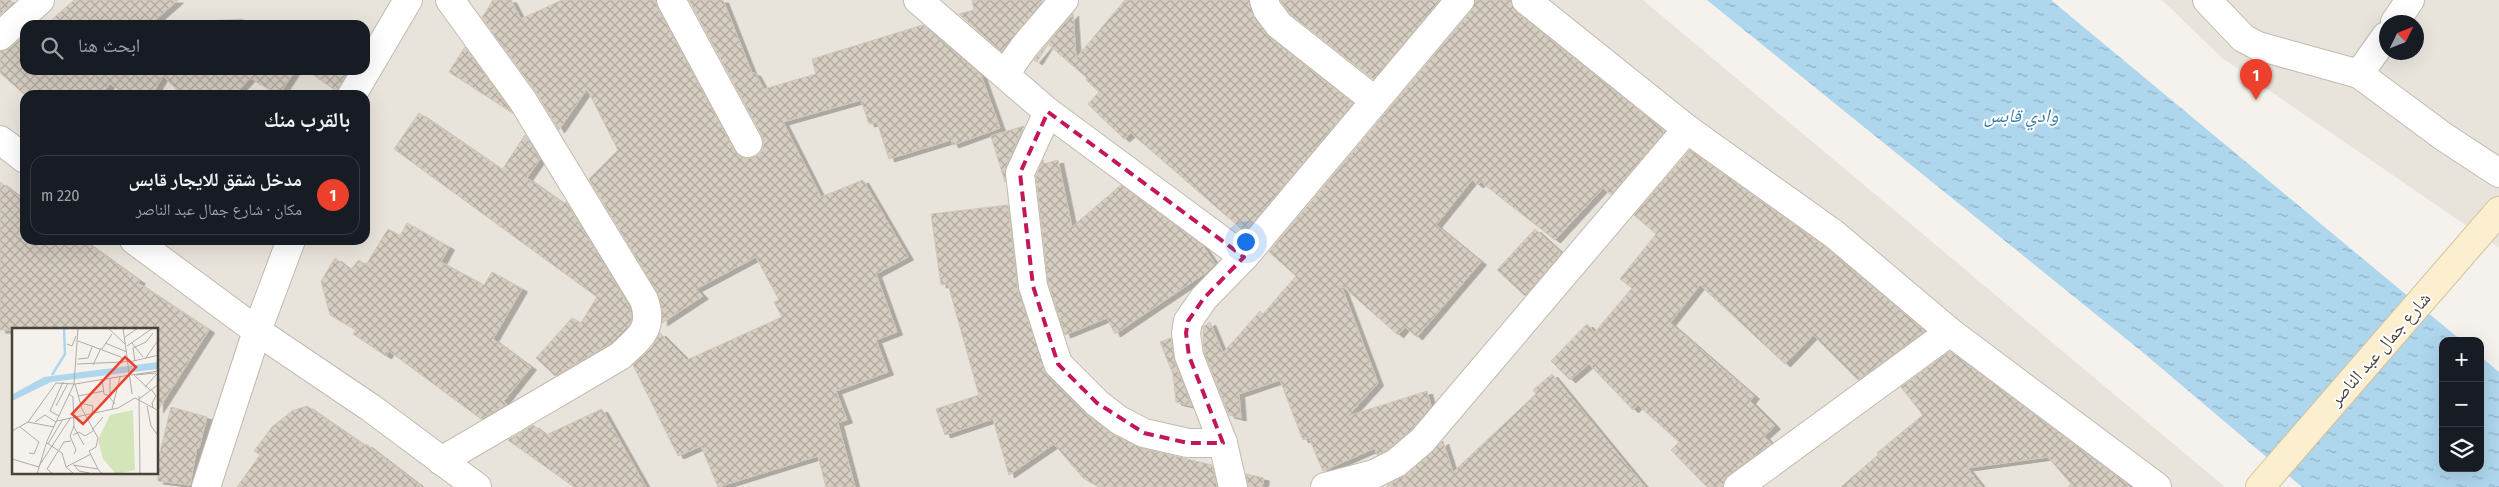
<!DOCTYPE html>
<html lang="ar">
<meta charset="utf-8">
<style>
:root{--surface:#171b24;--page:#20242c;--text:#f1f3f6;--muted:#9ea1a6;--line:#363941;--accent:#ec402c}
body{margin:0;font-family:"Fira Sans Condensed","Noto Naskh Arabic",sans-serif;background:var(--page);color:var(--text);direction:rtl}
.controls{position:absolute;right:15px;bottom:15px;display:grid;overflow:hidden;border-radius:10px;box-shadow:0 5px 20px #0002}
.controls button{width:45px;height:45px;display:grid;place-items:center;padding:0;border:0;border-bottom:1px solid var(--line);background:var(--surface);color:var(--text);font:25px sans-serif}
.compass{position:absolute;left:2379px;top:15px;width:45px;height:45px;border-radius:50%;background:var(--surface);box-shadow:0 5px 20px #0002;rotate:47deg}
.you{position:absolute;left:1245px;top:241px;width:18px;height:18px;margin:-12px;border:4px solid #fff;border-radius:50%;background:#1a73e8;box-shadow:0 0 0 8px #1a73e833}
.badge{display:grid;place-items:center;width:32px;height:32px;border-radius:50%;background:var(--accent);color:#fff;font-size:16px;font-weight:700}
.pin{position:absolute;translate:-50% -41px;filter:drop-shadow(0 1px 2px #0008)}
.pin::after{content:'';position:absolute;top:26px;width:18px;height:15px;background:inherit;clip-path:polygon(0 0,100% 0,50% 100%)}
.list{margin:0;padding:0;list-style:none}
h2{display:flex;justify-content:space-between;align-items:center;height:65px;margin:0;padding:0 20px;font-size:21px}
h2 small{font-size:16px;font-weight:400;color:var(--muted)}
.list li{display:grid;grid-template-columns:32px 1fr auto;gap:15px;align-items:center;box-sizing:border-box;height:80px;margin:0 10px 10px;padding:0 10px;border:1px solid var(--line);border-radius:15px}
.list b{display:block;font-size:19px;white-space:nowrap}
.list p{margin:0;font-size:16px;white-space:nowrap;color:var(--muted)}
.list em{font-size:16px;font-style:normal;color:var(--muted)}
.icon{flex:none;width:28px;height:28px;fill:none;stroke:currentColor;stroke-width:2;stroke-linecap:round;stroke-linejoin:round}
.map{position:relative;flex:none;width:2499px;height:487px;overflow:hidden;direction:ltr}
.search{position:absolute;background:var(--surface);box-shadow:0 5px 20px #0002;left:20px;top:20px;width:350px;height:55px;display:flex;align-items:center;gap:12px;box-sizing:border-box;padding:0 18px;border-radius:15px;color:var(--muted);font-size:19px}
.panel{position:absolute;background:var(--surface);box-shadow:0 5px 20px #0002;left:20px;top:90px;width:350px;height:155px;border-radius:15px;direction:rtl}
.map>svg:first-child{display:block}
.residential{fill:#e9e4db;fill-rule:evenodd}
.water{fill:url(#water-ripples)}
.building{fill:url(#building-cross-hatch);stroke:#d1c5b6;filter:url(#shadow)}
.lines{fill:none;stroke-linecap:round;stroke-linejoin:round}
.minor-casing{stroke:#c1baaf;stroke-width:30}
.tertiary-casing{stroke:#c1baaf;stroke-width:30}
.secondary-casing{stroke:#d2c29f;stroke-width:30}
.minor{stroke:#fff;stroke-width:28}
.tertiary{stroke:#fff;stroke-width:28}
.secondary{stroke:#fcefd0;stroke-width:28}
.marked{fill:none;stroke:#c2185b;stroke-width:4;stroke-dasharray:10 6;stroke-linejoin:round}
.labels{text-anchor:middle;stroke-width:4;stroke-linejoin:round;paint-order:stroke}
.street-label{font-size:18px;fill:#4a433a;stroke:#fff}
.water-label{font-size:19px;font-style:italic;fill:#377da8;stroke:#fff}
.inset-river{fill:none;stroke:#aed6ed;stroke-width:2.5}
.inset-road{fill:none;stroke:#b1aca5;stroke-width:1}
.view{fill:#ec402c;fill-opacity:0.15;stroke:#ec402c;stroke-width:2.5}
.inset-edge{fill:none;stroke:#4a433a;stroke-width:2.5}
</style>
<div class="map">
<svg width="2499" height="487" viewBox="0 0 2499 487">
<defs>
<pattern id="water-ripples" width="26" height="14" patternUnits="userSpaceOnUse" patternTransform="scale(1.25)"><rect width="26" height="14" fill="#aed6ed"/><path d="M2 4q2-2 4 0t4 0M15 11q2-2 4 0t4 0" fill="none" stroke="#90afc1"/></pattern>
<pattern id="building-cross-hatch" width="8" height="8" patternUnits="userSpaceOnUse" patternTransform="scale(1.25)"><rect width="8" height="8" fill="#d6cec3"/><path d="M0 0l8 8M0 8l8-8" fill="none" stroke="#b0a99f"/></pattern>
<filter id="shadow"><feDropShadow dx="5.5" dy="3" stdDeviation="0" flood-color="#0004"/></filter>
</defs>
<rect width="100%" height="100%" fill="#f5f2ed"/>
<g class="residential">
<path d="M0 0H1643L2225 487H0ZM25 25H365V70H25ZM25 95H365V240H25ZM14 330H158V473H14Z"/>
<path d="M2162 0H2499V248L2222 58ZM2386 22H2416V52H2386Z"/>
</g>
<path class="water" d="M1707 0H2051L2462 341H2443V468H2480V356L2499 372V487H2302L2140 350Z"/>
<g class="building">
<path d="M0 0H10L13 3 0 15Z"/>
<path d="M74 0H178L151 24 243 19 249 25H46Z"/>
<path d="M493 0H511L521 19 562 0H655L657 7 734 150 739 156 747 159 755 157 761 152 764 144 762 136 689 0H723L752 73H755L764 89 816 74 812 59 923 25 981 75 1000 128 953 145 951 140 889 159 877 122 869 124 861 100 783 122 821 197 863 180 908 257 876 274 897 332 876 340 888 372 836 391 847 420 838 423 855 487H826L818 456 718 487 701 446 678 456 633 365 652 347 660 333 687 360 782 317 774 302 779 300 756 257 696 289 703 296 662 323V309L657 292 589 179 618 150 587 89 559 130 536 92 482 18Z"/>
<path d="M972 0H1043L1002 52 959 14 974 10Z"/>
<path d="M1125 0H1249L1254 18 1269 37 1353 103 1245 232 1131 133 1124 139 1088 104 1099 92 1086 80 1087 78 1048 44 1037 62 1034 60 1073 13 1076 58Z"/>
<path d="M1280 0H1440L1373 79 1290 14Z"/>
<path d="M1475 0H1511L1516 12 1665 131 1611 195 1603 188 1555 240 1481 182 1478 185 1472 180 1436 225 1481 262 1417 337 1405 327 1398 335 1341 285 1378 383 1348 416 1427 391 1431 406 1411 430 1387 450 1377 455 1375 448 1323 471 1309 438 1303 440 1280 380 1239 394 1241 418 1229 415 1204 352 1203 327 1210 322 1223 353 1260 311 1263 314 1296 276 1269 252 1472 10Z"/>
<path d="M25 35V70H292L294 72 279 95 250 78 234 95H182L163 76 152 95H127L110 84 101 95H25L0 73V51L10 48Z"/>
<path d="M465 47 510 110 511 112 449 72Z"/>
<path d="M307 70H349L337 92Z"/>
<path d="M419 113 502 170 525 135 540 159 527 178 564 204 566 202 629 306 632 318 630 324 611 343 555 376 536 358 572 318 581 323 597 297 394 149Z"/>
<path d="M1024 126 1006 166 1005 182 991 136Z"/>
<path d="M1690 150 1824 246 1925 331 1858 380 1813 335 1785 364 1700 285 1670 323 1754 396 1750 401 1775 426 1764 436 1771 444 1729 474 1724 480 1723 487H1707L1671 450 1679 442 1638 405 1633 410 1589 364 1570 380 1551 361 1587 324 1595 332 1632 288 1620 279 1656 234 1634 215Z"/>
<path d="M1043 160 1044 164 1058 160 1072 227 1121 185 1203 246 1215 264 1207 272 1115 334 1107 318 1065 335 1048 283 1036 176Z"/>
<path d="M0 182 25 201V240H83L140 281 138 283 209 330 158 410V330H0Z"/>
<path d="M1008 205 1018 291 1047 375 1086 414 1112 434 1141 448 1212 465 1217 487H1099L1083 478 1054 444 1009 475 993 419 945 435 936 409 979 395 948 284 941 285 931 214Z"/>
<path d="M407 223 449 247 441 262 484 285 492 272 522 289 493 339 531 367 504 401 507 404 481 419 389 351 386 356 353 334 356 330 330 315 321 281 335 258 350 270 359 260 366 265 388 229 400 236Z"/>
<path d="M1535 229 1561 253 1525 296 1497 270Z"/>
<path d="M1171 338 1174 361 1192 406 1176 402 1173 374 1160 342Z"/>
<path d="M1950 351 2127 484 2130 487H2068L2071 484 2048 457 1967 468 1982 487H1841L1879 454 1877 453 1923 415 1901 387Z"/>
<path d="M1552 374 1645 487H1388L1387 485 1406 475 1443 441 1453 472 1536 394 1533 390Z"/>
<path d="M307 406 365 446 366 444 422 487H237L260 455 254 451 272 427 292 411Z"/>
<path d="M171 407 207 417 199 448 197 447 190 485 158 481V460Z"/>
<path d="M602 409 646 487H574L508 440 533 425 546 435Z"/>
<path d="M1246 474 1264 478 1262 487H1248Z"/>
</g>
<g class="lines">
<g class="minor-casing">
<g id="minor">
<path d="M671 0 748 143"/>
<path d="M918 0 1048 112 1244 257"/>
<path d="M1264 0 1267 9 1279 25 1374 100"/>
<path d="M1526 0 1687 129 1834 234 1950 332 2157 487"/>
<path d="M2207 0 2243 38 2258 46 2359 74"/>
<path d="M2395 22 2410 0"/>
<path d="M0 36 40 0"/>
<path d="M2386 36 2359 74 2444 137 2499 173"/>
<path d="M1005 74 1024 47 1064 0"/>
<path d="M352 95 408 0"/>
<path d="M1048 112 1020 173 1033 286 1058 364 1097 403 1119 420 1144 433 1188 443H1223"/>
<path d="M441 461 620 356C640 337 654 329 644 300L523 101 450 0"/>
<path d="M206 487 257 331 291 240"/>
<path d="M1233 487 1223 443 1189 356 1186 333 1188 321 1204 298 1244 257 1460 0"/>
<path d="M1325 487 1374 474 1396 463 1422 441 1687 129"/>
<path d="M1738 487 1950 332"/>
</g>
</g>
<g class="tertiary-casing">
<g id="tertiary">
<path d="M0 140 25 159"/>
<path d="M134 240 257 331 371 408 477 487"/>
</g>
</g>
<g class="secondary-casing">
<path id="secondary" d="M2260 487 2499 211"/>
</g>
<use href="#minor" class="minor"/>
<use href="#tertiary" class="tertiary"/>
<use href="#secondary" class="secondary"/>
</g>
<path class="marked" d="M1048 112 1244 257 1204 298 1188 321 1186 333 1189 356 1223 443H1188L1144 433 1097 403 1058 364 1033 286 1020 173Z"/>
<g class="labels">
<g class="street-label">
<text transform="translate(2380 349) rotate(-49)" y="6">شارع جمال عبد الناصر</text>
</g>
<g class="water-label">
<text x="2021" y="122">وادي قابس</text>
</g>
</g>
<g transform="translate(12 328)">
<rect width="146" height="146" fill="#f5f2ed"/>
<path d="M121 82 123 142 104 146 91 131 86 112 98 87Z" fill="#d4e6b9"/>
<path d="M146 34V41L39 54 0 73 1 66 32 49Z" fill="#aed6ed"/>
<path class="inset-river" d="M40 47 53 26 52 0"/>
<path class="inset-road" d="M96 0 113 16M111 0 120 66M113 9 126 0M66 13 109 29 111 34 116 33M93 15 115 24M120 15 131 29M55 16 60 18 64 8M115 18 141 0M90 21 100 6M66 31 76 30 80 19M133 31 147 11M123 33 121 20 134 14 141 5M117 34 147 27M65 36 111 34M81 37 89 20M119 47 147 43M122 47 138 62M124 47 143 45 147 49M98 50V70L103 76M90 51 92 66 98 68M63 56 118 47M133 59 144 47M139 61 144 68 140 75 141 80M57 66 61 69 62 99 72 117M66 68 92 63M127 68 128 146M123 70 147 83M127 71 147 56M68 75 81 78 80 85M44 78 56 55M135 78 139 98 147 109M100 81 108 49M47 88 38 83 51 54M45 93 106 80 123 70M16 94 44 55 63 56 70 81 86 110 84 119 77 123 86 141M23 94 33 87 44 94M62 98 58 108 64 122 62 126M8 99 27 114 22 126 17 125M80 102 91 89M0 103 16 94 42 99M61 107 67 104 73 108 81 103M35 115 50 125 54 139 62 146M36 116 51 91M0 131 27 139M61 137 86 141 90 146M62 137 67 143 77 145M27 138 59 89M54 139 79 126M25 146 35 113 62 56 66 0M41 146 35 141 52 114 59 113"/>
<path class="view" d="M113 29 124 39 71 96 60 86Z"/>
<rect width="146" height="146" class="inset-edge"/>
</g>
</svg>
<div class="controls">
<button>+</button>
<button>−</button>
<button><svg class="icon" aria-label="layers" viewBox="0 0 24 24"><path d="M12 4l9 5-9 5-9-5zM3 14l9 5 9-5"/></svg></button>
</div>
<svg class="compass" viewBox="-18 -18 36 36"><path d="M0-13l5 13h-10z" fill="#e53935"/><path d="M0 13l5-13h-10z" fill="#9ea1a6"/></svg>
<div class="you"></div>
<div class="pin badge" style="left:2256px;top:100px">1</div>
<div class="search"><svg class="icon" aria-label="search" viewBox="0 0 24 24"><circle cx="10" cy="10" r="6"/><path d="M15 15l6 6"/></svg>ابحث هنا</div>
<section class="panel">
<h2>بالقرب منك<small></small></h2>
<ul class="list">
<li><span class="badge">1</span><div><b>مدخل شقق للايجار قابس</b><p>مكان · شارع جمال عبد الناصر</p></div><em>220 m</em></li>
</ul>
</section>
</div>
